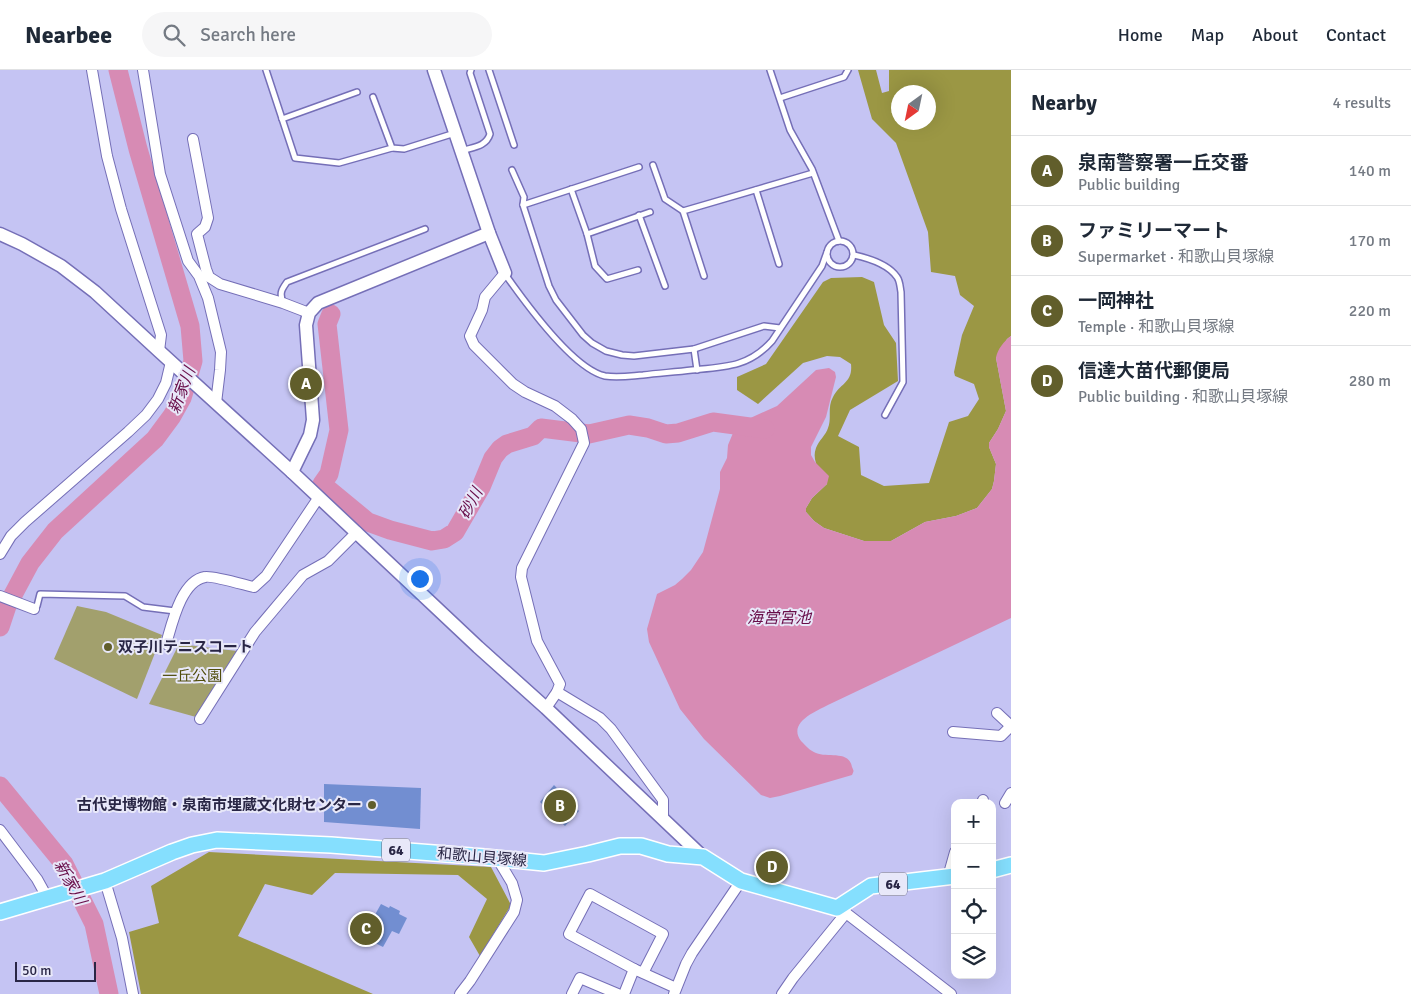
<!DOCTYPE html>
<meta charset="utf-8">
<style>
:root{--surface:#fff;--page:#f6f6f7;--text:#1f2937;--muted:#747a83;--line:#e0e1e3;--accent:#615e2b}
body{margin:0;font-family:Signika,"Noto Sans JP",sans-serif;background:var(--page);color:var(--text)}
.controls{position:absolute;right:15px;bottom:15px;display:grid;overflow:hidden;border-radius:10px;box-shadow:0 5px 20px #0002}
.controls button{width:45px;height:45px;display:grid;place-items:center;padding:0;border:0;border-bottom:1px solid var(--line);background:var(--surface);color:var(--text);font:25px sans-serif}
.compass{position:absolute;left:891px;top:15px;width:45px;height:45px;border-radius:50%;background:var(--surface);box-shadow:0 5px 20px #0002;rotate:213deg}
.scale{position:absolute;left:15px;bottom:12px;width:81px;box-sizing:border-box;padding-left:5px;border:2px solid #292645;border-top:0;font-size:14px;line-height:18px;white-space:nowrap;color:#292645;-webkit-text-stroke:4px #e8e8f9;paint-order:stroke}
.you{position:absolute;left:419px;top:508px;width:18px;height:18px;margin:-12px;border:4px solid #fff;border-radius:50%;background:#1a73e8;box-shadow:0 0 0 8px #1a73e833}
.badge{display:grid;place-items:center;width:32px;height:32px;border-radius:50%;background:var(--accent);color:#fff;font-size:16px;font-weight:700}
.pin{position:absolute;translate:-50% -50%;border:2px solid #fff;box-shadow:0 1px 5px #0006}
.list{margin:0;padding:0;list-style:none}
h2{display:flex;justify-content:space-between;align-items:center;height:65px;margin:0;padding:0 20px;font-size:21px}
h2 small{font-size:16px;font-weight:400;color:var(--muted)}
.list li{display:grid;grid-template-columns:32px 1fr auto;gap:15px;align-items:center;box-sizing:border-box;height:70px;padding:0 20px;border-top:1px solid var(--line)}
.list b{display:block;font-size:19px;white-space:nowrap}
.list p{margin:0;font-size:16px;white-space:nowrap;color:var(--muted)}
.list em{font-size:16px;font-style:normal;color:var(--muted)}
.icon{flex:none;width:28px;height:28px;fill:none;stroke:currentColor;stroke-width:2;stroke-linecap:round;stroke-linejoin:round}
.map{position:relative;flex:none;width:1011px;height:924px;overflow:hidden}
header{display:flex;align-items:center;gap:30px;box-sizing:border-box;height:70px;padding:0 25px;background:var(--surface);border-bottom:1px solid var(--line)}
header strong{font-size:24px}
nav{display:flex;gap:28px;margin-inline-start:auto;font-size:18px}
.search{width:350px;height:45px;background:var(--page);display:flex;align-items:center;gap:12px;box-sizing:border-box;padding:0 18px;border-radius:28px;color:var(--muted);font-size:19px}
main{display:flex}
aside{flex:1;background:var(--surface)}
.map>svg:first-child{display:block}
.green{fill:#a2a06d}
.forest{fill:#9b9744;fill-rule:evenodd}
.water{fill:#d78bb4}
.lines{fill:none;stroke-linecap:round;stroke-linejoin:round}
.river{stroke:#d78bb4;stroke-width:19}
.building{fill:#728ed1}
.service-casing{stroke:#756fb7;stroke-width:8}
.minor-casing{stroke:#756fb7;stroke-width:12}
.tertiary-casing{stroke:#756fb7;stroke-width:15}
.primary-casing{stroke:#fff;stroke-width:18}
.service{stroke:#fff;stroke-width:5}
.minor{stroke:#fff;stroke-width:10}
.tertiary{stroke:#fff;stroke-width:12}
.primary{stroke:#85dffe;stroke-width:15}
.poi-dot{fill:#615e2b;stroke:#e8e8f9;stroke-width:2}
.labels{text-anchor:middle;stroke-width:4;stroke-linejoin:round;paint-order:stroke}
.shield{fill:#e8e8f9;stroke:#62607b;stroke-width:1}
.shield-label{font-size:14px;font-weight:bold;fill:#292645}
.poi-label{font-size:15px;font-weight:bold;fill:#292645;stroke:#e8e8f9;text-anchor:start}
.park-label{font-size:15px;fill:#504d0c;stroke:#e8e8f9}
.street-label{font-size:15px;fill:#292645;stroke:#e8e8f9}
.water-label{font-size:16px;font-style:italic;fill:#680d49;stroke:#e8e8f9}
</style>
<header>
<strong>Nearbee</strong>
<div class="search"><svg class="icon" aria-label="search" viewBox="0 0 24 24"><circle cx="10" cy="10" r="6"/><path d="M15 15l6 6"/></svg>Search here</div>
<nav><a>Home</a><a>Map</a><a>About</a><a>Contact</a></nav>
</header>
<main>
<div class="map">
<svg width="1011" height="924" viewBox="0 0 1011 924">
<rect width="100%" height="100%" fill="#c5c4f3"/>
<g class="green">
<path d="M77 536 106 542 162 565 137 629 54 589Z"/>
<path d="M179 574 237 581 196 647 149 634Z"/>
</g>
<g class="forest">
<path d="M858 0H876L882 23 889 21V0H1011V266L1007 269 996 288 1006 341 998 359 989 373V377L996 394 994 411 992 419 977 438 956 446 925 452 891 471H864L824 458 814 451 806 442V438L812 428 827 414C821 403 811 391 816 378 819 370 826 365 828 358 832 348 827 338 833 327 840 313 853 313 851 294L840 287 827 286 803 293 758 334 737 320V307L766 294 823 212 831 208 862 207 874 212 884 255 896 273 898 311 850 340 838 366 859 377 861 405 884 416 929 413 949 352 968 346 979 329 974 314 955 306 954 302 962 265 974 236 960 225 955 206 931 202 928 162 896 73 872 49ZM898 22H928V52H898Z"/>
<path d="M209 782 491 797 511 835 480 886 469 867 487 829 458 805 335 803 312 825 265 814 238 866 373 924H141L129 862 159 853 151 816Z"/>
</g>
<path class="water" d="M1011 266V548L830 634C817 641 787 652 801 671 805 675 810 681 816 683 828 688 849 680 852 697 854 702 854 700 852 705L780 726 770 728 761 725 704 669 680 639 649 572 647 559 657 524 675 515 682 509 691 500 703 482 720 419V402L727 388 728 375 733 363 746 350 777 336 816 300 829 298 835 302 836 307 826 347 811 377V385L815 392 829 406 827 414 812 428 806 438V442L814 451 824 458 864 471H891L925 452 956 446 977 438 992 419 994 411 996 394 989 377V373L998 359 1006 341 996 288C997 280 1004 271 1011 266Z"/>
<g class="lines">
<g class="river">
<path d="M331 244 327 254 339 360 329 404 322 414 368 452 390 460 432 471 444 469 455 462 481 417 493 388 500 379 507 374 533 366 541 358 589 364 629 355 648 358 666 364 678 363 713 352 765 359"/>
<path d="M0 557 7 536 30 493 55 461 155 369 172 346 182 328 193 291 190 256 138 79 118 0"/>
<path d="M0 716 64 794 94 854 109 924"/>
</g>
</g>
<g class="building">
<path d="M324 714 421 718 420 759 324 752Z"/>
<path d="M554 715 579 741 565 756 540 732Z"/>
<path d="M381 834 389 838 390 836 400 841 399 844 407 848 399 864 392 861 383 877 371 871 380 854 372 850Z"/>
</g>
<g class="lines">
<g class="service-casing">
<g id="service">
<path d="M266 0 295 88 339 93 392 78"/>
<path d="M489 0 514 75"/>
<path d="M770 0 790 60 812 99 839 171"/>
<path d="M373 27 392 78 404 79 455 63"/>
<path d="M780 28 844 7 848 0"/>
<path d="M282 49 357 22"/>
<path d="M461 81C473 77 486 77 490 64L470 3 471 0"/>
<path d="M653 95 665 129 683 141"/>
<path d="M512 100 524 127 523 135 549 216 556 230 583 265 592 273 606 281 622 285 634 286 694 279 764 256 780 258"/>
<path d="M571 119 587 164 595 196 607 209 638 200"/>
<path d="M756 120 779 194"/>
<path d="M523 135 639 97"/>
<path d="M639 145 665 216"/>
<path d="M587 164 650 142"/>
<circle cx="840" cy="184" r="13"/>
<path d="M854 185C868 188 888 194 897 207 900 211 900 217 901 222L903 312 885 345"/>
<path d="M505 204C524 231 573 299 605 306 618 308 630 306 643 305 660 303 676 302 692 300 725 297 749 297 772 271L822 196 827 182"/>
<path d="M704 206 683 141 813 103"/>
<path d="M283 232C279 223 282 219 287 212L425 159"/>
<path d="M694 279 697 300"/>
<path d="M34 539 37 536 40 524 125 526 143 537 175 541"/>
</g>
</g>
<g class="minor-casing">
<g id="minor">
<path d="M92 0 107 86 121 139 161 265 159 281"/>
<path d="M143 0 160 104 188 191 199 206 208 228 221 282 220 300 216 333"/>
<path d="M193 69 208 148 205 157 197 164 206 199 209 207 220 214 283 233 309 243"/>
<path d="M505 203 485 227 482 240 470 266 474 275 513 314 525 322 555 336 572 349 581 359 584 373 522 498 521 507 537 571 560 614 557 622 546 638"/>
<path d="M0 484 11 466 25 452 128 362 146 345 158 329 166 313 171 292"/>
<path d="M0 526 34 539"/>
<path d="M166 574C172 554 181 511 205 507 211 505 245 515 254 517L266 506 319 427"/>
<path d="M557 622 600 648 611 659 663 730V748"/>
<path d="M997 643 1011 656"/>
<path d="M200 649 255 562 303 505 328 491 357 462"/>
<path d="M953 662 1001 666 1011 656"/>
<path d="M982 733 983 730"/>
<path d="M1005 733 1011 723"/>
<path d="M0 760 37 809 48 829"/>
<path d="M948 807 955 782"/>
<path d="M105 811 122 868 133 924"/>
<path d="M837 838 846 843 951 924"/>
<path d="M643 903 663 864 590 824 569 864 634 899 676 918"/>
<path d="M460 924 470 911 514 842 517 830 512 813 497 788"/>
<path d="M572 924 580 908 618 924"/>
<path d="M624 924 634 899"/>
<path d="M674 924 686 894 692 883 741 811"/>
<path d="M782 924 793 908 846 843"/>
</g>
</g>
<g class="tertiary-casing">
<g id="tertiary">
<path d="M434 0 489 163 505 203"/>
<path d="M0 164 22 174 61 196 95 222 159 281 292 402 478 577 546 638 703 787"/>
<path d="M292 402 310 365 313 350 306 255 309 243 318 233 489 163"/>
</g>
</g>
<g class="primary-casing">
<g id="primary">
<path d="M992 800 1011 795"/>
<path d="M0 842 105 811 172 782 192 775 217 770 331 775 485 787 544 793 588 784 620 776H641L668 784 703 787 741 811 837 838 871 816 955 806"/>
</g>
</g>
<use href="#service" class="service"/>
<use href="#minor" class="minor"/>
<use href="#tertiary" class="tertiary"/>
<use href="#primary" class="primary"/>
</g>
<g class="poi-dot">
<circle cx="108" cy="577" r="5"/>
<circle cx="372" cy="735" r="5"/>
</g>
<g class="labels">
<g class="shield">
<rect x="382" y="768.5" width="28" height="23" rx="4"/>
<rect x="879" y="802.5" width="28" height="23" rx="4"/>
</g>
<g class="shield-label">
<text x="396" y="785">64</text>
<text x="893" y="819">64</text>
</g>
<g class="poi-label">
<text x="118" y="582">双子川テニスコート</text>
<text x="362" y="740" text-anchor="end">古代史博物館・泉南市埋蔵文化財センター</text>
</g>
<g class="park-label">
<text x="192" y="611">一丘公園</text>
</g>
<g class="street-label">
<text transform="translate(482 787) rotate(5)" y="5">和歌山貝塚線</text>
</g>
<g class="water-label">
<text transform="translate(181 320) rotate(-69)" y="6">新家川</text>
<text transform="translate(470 433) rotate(-62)" y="6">砂川</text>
<text x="779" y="553">海営宮池</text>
<text transform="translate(71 812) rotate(61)" y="6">新家川</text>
</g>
</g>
</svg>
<div class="controls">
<button>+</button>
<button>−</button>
<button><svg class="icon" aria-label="locate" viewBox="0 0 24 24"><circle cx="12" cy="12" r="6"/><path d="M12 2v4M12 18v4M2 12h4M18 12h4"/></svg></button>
<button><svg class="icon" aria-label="layers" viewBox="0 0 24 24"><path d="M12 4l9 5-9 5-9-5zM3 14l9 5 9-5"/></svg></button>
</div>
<svg class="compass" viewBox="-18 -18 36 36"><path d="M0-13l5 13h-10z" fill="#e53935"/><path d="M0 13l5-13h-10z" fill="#747a83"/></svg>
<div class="scale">50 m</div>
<div class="you"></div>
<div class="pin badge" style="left:306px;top:314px">A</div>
<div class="pin badge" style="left:560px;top:736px">B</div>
<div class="pin badge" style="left:366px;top:859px">C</div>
<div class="pin badge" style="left:772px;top:797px">D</div>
</div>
<aside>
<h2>Nearby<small>4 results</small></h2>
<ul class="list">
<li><span class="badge">A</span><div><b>泉南警察署一丘交番</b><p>Public building</p></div><em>140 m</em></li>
<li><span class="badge">B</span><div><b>ファミリーマート</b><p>Supermarket · 和歌山貝塚線</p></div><em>170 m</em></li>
<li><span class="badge">C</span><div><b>一岡神社</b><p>Temple · 和歌山貝塚線</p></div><em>220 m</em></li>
<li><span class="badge">D</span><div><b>信達大苗代郵便局</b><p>Public building · 和歌山貝塚線</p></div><em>280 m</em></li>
</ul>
</aside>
</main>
